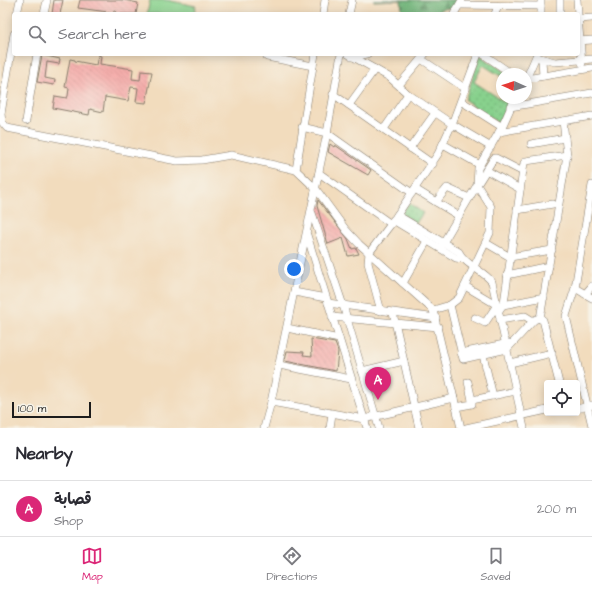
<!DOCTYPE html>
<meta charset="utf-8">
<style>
:root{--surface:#fff;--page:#f2f2f3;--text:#2b2b33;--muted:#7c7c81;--line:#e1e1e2;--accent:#db2777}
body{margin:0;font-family:"Architects Daughter","Playpen Sans Arabic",sans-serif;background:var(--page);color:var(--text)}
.controls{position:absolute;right:12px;bottom:12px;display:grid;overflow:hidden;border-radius:4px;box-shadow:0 2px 10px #0003}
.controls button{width:36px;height:36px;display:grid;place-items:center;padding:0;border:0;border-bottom:1px solid var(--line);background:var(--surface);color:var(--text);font:20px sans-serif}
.compass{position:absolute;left:496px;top:68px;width:36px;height:36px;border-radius:50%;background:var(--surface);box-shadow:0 2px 10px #0003;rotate:273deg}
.scale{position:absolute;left:12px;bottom:10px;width:79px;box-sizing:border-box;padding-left:4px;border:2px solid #1c1c1c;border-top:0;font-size:11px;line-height:14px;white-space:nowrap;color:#1c1c1c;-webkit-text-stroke:3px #f7f3e8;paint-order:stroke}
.you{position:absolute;left:294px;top:269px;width:14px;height:14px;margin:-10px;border:3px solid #fff;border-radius:50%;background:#1a73e8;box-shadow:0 0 0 6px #1a73e833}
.badge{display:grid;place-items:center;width:26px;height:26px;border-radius:50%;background:var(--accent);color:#fff;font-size:13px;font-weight:700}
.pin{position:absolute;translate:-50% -33px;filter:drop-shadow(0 1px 2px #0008)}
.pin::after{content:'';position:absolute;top:21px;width:14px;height:12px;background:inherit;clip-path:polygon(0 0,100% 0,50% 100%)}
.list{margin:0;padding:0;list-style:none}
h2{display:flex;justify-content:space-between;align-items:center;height:52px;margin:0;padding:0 16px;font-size:17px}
h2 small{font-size:13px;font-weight:400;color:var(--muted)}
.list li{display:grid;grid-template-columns:26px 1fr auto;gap:12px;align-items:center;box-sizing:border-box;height:56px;padding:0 16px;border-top:1px solid var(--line)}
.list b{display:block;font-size:15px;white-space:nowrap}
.list p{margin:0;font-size:13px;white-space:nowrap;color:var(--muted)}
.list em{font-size:13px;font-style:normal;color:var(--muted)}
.icon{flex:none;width:22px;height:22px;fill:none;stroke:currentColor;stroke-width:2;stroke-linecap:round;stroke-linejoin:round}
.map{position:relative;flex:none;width:592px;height:428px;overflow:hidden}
.search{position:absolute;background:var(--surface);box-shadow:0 2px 10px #0003;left:12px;right:12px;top:12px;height:44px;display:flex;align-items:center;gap:10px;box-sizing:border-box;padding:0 14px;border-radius:4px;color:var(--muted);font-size:15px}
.sheet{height:108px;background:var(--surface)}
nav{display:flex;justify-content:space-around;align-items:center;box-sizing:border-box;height:56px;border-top:1px solid var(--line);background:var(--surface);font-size:11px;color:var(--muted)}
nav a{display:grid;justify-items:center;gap:2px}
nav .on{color:var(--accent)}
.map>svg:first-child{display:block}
.forest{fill:url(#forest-firs);stroke:#45684a}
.park{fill:url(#park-dots);stroke:#527654}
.garden{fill:#88d18d;stroke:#527654}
.building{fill:url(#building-back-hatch)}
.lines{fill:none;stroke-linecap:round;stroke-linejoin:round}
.minor-casing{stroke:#877c6c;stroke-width:8}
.minor{stroke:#fff;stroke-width:7}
</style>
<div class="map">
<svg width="592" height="428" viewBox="0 0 592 428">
<defs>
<pattern id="forest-firs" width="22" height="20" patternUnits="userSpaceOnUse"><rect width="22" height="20" fill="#6eb378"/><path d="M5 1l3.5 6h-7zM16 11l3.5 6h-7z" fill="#5a9162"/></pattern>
<pattern id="park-dots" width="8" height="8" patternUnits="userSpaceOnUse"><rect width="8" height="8" fill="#88d18d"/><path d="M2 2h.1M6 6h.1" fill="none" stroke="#75b379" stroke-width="1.8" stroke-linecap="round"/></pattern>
<pattern id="building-back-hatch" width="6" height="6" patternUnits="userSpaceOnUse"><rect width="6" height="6" fill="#f5adab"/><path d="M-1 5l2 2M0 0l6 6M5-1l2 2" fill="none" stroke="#d19493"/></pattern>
</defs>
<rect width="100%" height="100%" fill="#f7f3e8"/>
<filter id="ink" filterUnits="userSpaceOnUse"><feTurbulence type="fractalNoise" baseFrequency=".025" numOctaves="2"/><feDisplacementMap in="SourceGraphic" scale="8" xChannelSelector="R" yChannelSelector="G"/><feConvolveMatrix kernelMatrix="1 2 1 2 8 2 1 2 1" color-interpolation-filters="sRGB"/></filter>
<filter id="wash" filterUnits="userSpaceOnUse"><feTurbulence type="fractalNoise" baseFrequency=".012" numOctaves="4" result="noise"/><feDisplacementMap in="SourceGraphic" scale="16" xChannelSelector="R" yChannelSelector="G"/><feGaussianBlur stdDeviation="0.9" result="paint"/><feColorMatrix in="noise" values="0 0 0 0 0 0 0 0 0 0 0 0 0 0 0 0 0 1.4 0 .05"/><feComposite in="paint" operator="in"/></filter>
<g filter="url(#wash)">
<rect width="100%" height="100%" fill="#f2dcbd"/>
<path class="forest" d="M373 0H459L456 8 440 9V13L402 14 401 0 374 1Z"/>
<g class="park">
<path d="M480 55 508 74H502V77L483 65 474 82 508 104 498 123 465 100Z"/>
<path d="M409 203 423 213 416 223 401 214Z"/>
</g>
<path class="garden" d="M150 0H166L196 6 194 14H147Z"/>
<g id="blocks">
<g class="building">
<path d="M54 0H63L60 14H52Z"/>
<path d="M80 0H124L138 3 136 14H116V11L108 12 78 8Z"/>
<path d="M42 55 60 59 59 64 47 62 45 78 55 80 54 85 37 82Z"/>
<path d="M98 55 101 56 100 64 133 69 132 79 140 80 141 71 152 72 146 103 136 102 138 88 131 87 128 101 105 97 103 112 90 109 89 115 53 108 55 96 67 98 68 96 69 88 65 87 70 59 75 60V61L96 65Z"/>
<path d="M330 144 334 147 335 145 371 170 368 175 328 152Z"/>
<path d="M318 200 348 239 352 249 356 248 359 254 348 256 343 238 328 244 317 206Z"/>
<path d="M311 339 335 343 338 351 336 371 285 361 287 351 304 352 303 355 312 356Z"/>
</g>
</g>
</g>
<g filter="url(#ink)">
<use href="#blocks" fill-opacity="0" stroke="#877c6c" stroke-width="1"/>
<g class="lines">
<g class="minor-casing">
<g id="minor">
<path d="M541 0V14"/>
<path d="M560 0V14"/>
<path d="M577 0 578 14"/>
<path d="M460 5 541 6"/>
<path d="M17 14 20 0"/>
<path d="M44 14 47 0"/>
<path d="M323 14 325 0"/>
<path d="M349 14 352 0"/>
<path d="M454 14 462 0"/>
<path d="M495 14 498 6"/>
<path d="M578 17 582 63"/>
<path d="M578 19 592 18"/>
<path d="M14 34 1 114 2 122 7 128 177 161 202 160 231 155 296 170 316 189 346 230 359 244 433 310 461 428"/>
<path d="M578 41 592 40"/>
<path d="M348 54 389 77 408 94 452 124 491 147"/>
<path d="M483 54 512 74"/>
<path d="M267 57 313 66"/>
<path d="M352 57 367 54"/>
<path d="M536 57 555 62 592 59"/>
<path d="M421 59 466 89"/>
<path d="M542 60 543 76"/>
<path d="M526 79 592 68"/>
<path d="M526 79 537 54"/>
<path d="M399 85 425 54"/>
<path d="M333 94 433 164"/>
<path d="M461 101 502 127 515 98"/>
<path d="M349 105 375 69"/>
<path d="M510 107 592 93"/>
<path d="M26 121 37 54"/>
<path d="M302 127 327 133 412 193"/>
<path d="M384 129 408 94"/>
<path d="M499 132 592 116"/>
<path d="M443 144 480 165"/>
<path d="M531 144 565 138"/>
<path d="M410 148 435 113"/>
<path d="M296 170 315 54"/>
<path d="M486 170 520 189"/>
<path d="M319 173 391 224"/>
<path d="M592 185 575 288 566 316 592 426"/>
<path d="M415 189 436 202"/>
<path d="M517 210 553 204"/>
<path d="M312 213 343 305 379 428"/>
<path d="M397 215 459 252C466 266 483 270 492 282L524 428"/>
<path d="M459 216 436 202 447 188 469 198"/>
<path d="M393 220 456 258 462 259"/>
<path d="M307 235 367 428"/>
<path d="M486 243 510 257 552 250"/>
<path d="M440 248 477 185 478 168 502 127"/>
<path d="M507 275 549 266"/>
<path d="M403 283 427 241"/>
<path d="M465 286 497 305 485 323 475 318"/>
<path d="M575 288 592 298"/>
<path d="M294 292 326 298"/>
<path d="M585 294 592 286"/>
<path d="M328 303 436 318"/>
<path d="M450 305 463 359 507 349 534 320 539 318 543 320 559 383"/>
<path d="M503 305 544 297"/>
<path d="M433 310 450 305 459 298 490 233 491 207 477 185 494 158H496L523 172"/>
<path d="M381 311 368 263 369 253 391 224 438 154 452 124 478 54"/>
<path d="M498 312 504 303 524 163 526 161 567 155"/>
<path d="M393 313 419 428"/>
<path d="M332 317 438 327"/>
<path d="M540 319 567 155 563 121"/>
<path d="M500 320 525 316 533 321"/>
<path d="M287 328 339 339"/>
<path d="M482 351 493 396"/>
<path d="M461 353 509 343"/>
<path d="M510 363 552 353"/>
<path d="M279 365 351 379"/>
<path d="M362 371 404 361"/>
<path d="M468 382 472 400"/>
<path d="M271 402 364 419 454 398"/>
<path d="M456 407 472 404V400L516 391"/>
<path d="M577 409 592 405"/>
<path d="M264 428 271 402 327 133 341 54"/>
<path d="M330 428 332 414"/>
<path d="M466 428 547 410"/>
</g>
</g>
<use href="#minor" class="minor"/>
</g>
</g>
</svg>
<div class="controls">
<button><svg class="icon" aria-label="locate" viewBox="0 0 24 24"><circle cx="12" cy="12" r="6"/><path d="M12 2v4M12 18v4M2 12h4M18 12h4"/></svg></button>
</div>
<svg class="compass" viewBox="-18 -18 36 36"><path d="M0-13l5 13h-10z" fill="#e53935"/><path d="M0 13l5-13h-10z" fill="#7c7c81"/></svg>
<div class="scale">100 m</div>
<div class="you"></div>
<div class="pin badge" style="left:378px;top:400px">A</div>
<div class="search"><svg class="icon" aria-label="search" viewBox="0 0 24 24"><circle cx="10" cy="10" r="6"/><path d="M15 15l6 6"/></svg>Search here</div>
</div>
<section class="sheet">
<h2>Nearby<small></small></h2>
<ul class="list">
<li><span class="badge">A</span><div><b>قصابة</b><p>Shop</p></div><em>200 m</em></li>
</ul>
</section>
<nav>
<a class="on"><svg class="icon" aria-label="map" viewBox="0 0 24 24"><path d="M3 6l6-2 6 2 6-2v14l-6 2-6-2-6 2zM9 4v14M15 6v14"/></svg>Map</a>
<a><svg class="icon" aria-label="directions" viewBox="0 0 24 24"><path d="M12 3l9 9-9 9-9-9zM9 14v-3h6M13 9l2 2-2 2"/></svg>Directions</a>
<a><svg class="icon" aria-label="saved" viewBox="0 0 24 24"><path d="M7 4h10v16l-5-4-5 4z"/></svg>Saved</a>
</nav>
